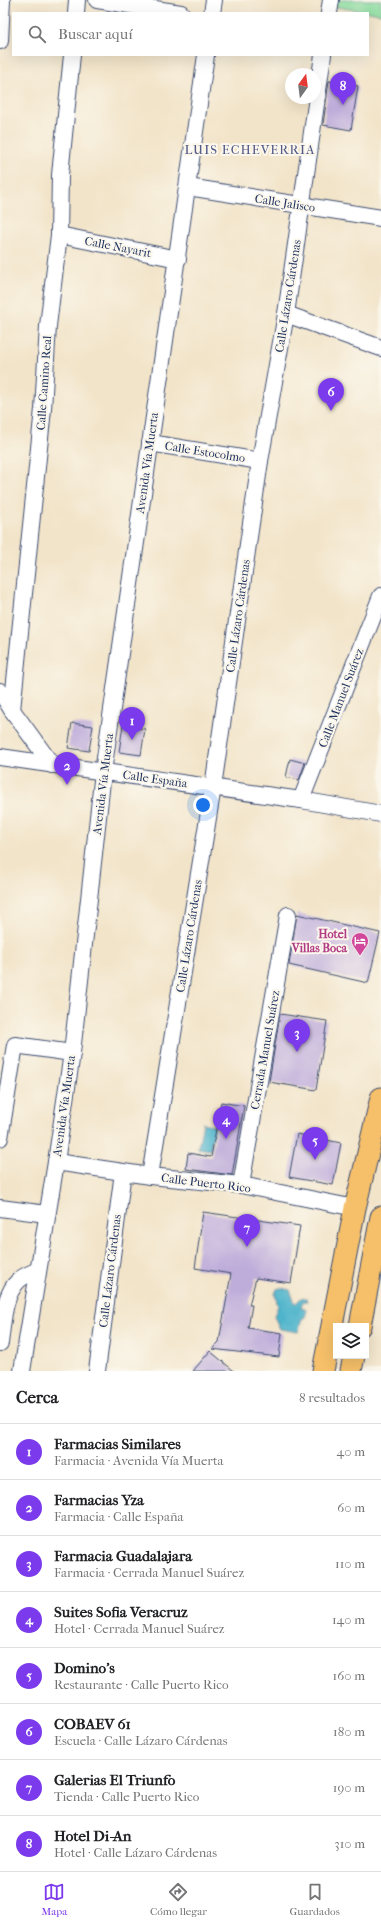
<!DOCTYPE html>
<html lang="es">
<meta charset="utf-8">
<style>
:root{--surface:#fff;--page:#f6f6f6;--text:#202124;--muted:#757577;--line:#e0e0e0;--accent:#7c3aed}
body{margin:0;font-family:"IM FELL French Canon",serif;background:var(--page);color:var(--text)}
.controls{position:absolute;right:12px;bottom:12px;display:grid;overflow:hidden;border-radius:0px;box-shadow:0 4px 16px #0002}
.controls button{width:36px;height:36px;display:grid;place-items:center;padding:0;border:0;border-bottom:1px solid var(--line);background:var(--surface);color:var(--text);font:20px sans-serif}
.compass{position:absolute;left:285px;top:68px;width:36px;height:36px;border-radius:50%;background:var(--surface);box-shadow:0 4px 16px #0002;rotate:14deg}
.you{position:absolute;left:203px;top:805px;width:14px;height:14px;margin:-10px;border:3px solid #fff;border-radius:50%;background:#1a73e8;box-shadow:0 0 0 6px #1a73e833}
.badge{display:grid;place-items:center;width:26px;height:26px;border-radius:50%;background:var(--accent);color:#fff;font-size:13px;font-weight:700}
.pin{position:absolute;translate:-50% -33px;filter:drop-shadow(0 1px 2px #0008)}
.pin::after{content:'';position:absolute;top:21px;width:14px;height:12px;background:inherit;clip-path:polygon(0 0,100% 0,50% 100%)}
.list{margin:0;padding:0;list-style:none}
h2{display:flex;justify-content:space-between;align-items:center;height:52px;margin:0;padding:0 16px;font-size:17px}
h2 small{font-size:13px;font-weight:400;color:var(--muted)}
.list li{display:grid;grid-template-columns:26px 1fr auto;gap:12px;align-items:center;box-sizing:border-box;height:56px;padding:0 16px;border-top:1px solid var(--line)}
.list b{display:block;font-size:15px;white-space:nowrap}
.list p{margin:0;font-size:13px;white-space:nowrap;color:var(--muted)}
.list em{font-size:13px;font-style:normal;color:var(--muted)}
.icon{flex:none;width:22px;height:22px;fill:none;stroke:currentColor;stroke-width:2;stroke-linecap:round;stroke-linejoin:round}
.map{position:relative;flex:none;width:381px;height:1371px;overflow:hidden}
.search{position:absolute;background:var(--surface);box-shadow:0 4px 16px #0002;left:12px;right:12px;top:12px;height:44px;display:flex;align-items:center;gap:10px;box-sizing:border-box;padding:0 14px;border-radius:0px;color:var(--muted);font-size:15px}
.sheet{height:500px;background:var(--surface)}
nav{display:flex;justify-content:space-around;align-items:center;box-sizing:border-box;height:56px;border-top:1px solid var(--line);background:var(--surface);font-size:11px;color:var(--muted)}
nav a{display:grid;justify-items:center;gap:2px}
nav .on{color:var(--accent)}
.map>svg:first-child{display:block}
.green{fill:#88db9d;stroke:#52857e}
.water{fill:#4db4cb;stroke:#347294}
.building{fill:#beacda}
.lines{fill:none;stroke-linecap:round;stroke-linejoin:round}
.minor-casing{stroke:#3b4a6e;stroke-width:18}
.major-casing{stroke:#3b4a6e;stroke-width:23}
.minor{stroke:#fff;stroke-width:16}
.major{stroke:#f6c06b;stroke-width:21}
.labels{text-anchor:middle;stroke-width:4;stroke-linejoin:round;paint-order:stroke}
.street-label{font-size:12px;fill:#1b2f5e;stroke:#fbf7ec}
.hotel-label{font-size:12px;font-weight:bold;fill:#b23c85;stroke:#fbf7ec;text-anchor:end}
.neighbourhood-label{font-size:13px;letter-spacing:1px;fill:#545b89;stroke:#fbf7ec}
</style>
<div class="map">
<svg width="381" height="1371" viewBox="0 0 381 1371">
<rect width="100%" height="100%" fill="#fbf7ec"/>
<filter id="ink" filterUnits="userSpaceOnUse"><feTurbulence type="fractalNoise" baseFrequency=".025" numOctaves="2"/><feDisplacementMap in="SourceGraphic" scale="8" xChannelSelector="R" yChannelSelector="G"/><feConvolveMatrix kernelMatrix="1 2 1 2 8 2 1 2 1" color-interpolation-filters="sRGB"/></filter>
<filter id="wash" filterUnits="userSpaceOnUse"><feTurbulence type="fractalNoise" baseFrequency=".012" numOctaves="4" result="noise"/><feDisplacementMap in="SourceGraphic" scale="16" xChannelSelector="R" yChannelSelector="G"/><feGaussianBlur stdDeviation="0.9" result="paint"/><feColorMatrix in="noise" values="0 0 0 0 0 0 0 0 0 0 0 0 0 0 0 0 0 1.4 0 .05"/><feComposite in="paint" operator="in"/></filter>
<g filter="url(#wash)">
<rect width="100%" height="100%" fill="#f2e4c9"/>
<path class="green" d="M331 0H381V14L330 6Z"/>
<g class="water">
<path d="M203 1123 215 1126 210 1150 198 1148Z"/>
<path d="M280 1288 290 1290 295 1304 302 1297 306 1299 307 1301H303L301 1308 307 1310 305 1317 302 1319 298 1332 280 1329 274 1316 278 1306 275 1294 277 1289Z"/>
</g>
<g id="blocks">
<g class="building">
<path d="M329 81 358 86 351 130 323 125Z"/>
<path d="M72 723 93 726 89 751 68 748Z"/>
<path d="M123 725 145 729 141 755 119 752Z"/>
<path d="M290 759 305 763 299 780 286 777Z"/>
<path d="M297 914 380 933 368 983 289 965Z"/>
<path d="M280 1014 327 1021 316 1090 269 1082Z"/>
<path d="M221 1102 244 1106 232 1175 186 1169 188 1153 211 1157Z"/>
<path d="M297 1134 341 1143 333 1185 289 1177Z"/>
<path d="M203 1212 300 1226 291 1283 256 1278 249 1305H252L248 1328 282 1333 279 1357 212 1349 219 1342 231 1274 195 1268Z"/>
<path d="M210 1351 234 1371H193Z"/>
</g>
</g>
</g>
<g filter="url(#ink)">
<use href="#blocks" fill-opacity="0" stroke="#3b4a6e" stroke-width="1"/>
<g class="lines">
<g class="minor-casing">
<g id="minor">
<path d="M97 0 181 13"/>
<path d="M76 13 77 0"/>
<path d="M212 13 214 0"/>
<path d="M329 13 331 0"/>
<path d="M0 41 2 0"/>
<path d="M188 187 381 218"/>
<path d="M59 235 178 259"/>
<path d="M286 314 381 348"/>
<path d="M150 443 260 461"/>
<path d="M0 691 12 710 52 765"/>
<path d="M12 710 43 409 48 326 59 235 60 175 72 55"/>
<path d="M0 757 301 800 381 814"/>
<path d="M301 800 381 596"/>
<path d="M0 1138 15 1045 72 1053"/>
<path d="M56 1162 150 1176 241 1185 355 1208"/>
<path d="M150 1176 213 787 260 461 286 314 323 55"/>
<path d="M241 1185 288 915"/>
<path d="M0 1208 47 1214"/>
<path d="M0 1343C3 1323 3 1295 19 1280 23 1276 32 1273 38 1270"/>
<path d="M22 1371 56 1162 72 1053 103 772 206 55"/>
<path d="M97 1371 123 1172"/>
</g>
</g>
<g class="major-casing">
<g id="major">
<path d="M360 1326 381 1217"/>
<path d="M323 1371 355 1208 381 1098"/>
<path d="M351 1371 354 1356"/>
</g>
</g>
<use href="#minor" class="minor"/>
<use href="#major" class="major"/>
</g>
</g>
<defs>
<g id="hotel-pin" transform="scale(0.9)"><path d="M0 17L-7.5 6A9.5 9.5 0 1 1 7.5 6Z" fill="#d1479c" stroke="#fbf7ec"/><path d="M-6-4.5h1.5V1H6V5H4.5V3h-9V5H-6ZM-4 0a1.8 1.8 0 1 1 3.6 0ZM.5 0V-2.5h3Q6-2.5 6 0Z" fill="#fff"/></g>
</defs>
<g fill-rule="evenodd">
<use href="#hotel-pin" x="360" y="941"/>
</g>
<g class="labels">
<g class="street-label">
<text transform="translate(285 203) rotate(9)" y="4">Calle Jalisco</text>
<text transform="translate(118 247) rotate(11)" y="4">Calle Nayarit</text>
<text transform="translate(288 296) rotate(-81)" y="4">Calle Lázaro Cárdenas</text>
<text transform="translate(44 383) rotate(-86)" y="4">Calle Camino Real</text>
<text transform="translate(205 452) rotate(9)" y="4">Calle Estocolmo</text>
<text transform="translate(147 463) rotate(-82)" y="4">Avenida Vía Muerta</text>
<text transform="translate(238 616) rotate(-82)" y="4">Calle Lázaro Cárdenas</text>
<text transform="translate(341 698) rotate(-69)" y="4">Calle Manuel Suárez</text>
<text transform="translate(155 779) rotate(8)" y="4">Calle España</text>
<text transform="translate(103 784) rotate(-83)" y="4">Avenida Vía Muerta</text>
<text transform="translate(189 936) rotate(-81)" y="4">Calle Lázaro Cárdenas</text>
<text transform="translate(265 1050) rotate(-80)" y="4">Cerrada Manuel Suárez</text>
<text transform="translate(64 1106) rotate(-82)" y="4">Avenida Vía Muerta</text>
<text transform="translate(206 1183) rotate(7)" y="4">Calle Puerto Rico</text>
<text transform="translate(110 1271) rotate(-83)" y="4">Calle Lázaro Cárdenas</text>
</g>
<g class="hotel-label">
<text x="347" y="938">Hotel<tspan x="347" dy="14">Villas Boca</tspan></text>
</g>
<g class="neighbourhood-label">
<text x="250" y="154">LUIS ECHEVERRIA</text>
</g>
</g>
</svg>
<div class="controls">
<button><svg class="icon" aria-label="layers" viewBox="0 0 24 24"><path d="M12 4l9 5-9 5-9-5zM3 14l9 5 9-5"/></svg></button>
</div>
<svg class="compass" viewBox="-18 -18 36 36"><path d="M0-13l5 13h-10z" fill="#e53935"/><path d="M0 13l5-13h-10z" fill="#757577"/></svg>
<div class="you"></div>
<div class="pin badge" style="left:132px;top:740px">1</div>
<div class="pin badge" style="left:67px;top:785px">2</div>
<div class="pin badge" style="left:297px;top:1052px">3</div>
<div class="pin badge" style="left:226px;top:1139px">4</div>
<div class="pin badge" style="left:315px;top:1160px">5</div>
<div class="pin badge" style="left:331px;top:411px">6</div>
<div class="pin badge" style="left:247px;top:1247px">7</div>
<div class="pin badge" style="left:343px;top:105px">8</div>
<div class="search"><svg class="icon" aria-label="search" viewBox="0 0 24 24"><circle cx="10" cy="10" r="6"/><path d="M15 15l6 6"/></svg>Buscar aquí</div>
</div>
<section class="sheet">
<h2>Cerca<small>8 resultados</small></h2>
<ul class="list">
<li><span class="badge">1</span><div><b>Farmacias Similares</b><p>Farmacia · Avenida Vía Muerta</p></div><em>40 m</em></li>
<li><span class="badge">2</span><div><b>Farmacias Yza</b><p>Farmacia · Calle España</p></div><em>60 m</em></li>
<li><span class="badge">3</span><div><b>Farmacia Guadalajara</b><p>Farmacia · Cerrada Manuel Suárez</p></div><em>110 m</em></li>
<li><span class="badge">4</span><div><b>Suites Sofia Veracruz</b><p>Hotel · Cerrada Manuel Suárez</p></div><em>140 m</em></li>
<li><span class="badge">5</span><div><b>Domino's</b><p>Restaurante · Calle Puerto Rico</p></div><em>160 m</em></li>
<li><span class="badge">6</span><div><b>COBAEV 61</b><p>Escuela · Calle Lázaro Cárdenas</p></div><em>180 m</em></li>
<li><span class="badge">7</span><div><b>Galerias El Triunfo</b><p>Tienda · Calle Puerto Rico</p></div><em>190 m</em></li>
<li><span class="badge">8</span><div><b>Hotel Di-An</b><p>Hotel · Calle Lázaro Cárdenas</p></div><em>310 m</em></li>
</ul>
</section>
<nav>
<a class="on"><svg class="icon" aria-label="map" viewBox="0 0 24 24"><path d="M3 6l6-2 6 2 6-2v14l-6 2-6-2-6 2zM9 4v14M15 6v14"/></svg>Mapa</a>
<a><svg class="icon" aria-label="directions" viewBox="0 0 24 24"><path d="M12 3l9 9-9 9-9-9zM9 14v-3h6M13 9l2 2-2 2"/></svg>Cómo llegar</a>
<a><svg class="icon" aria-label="saved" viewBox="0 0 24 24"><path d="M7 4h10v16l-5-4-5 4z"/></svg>Guardados</a>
</nav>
